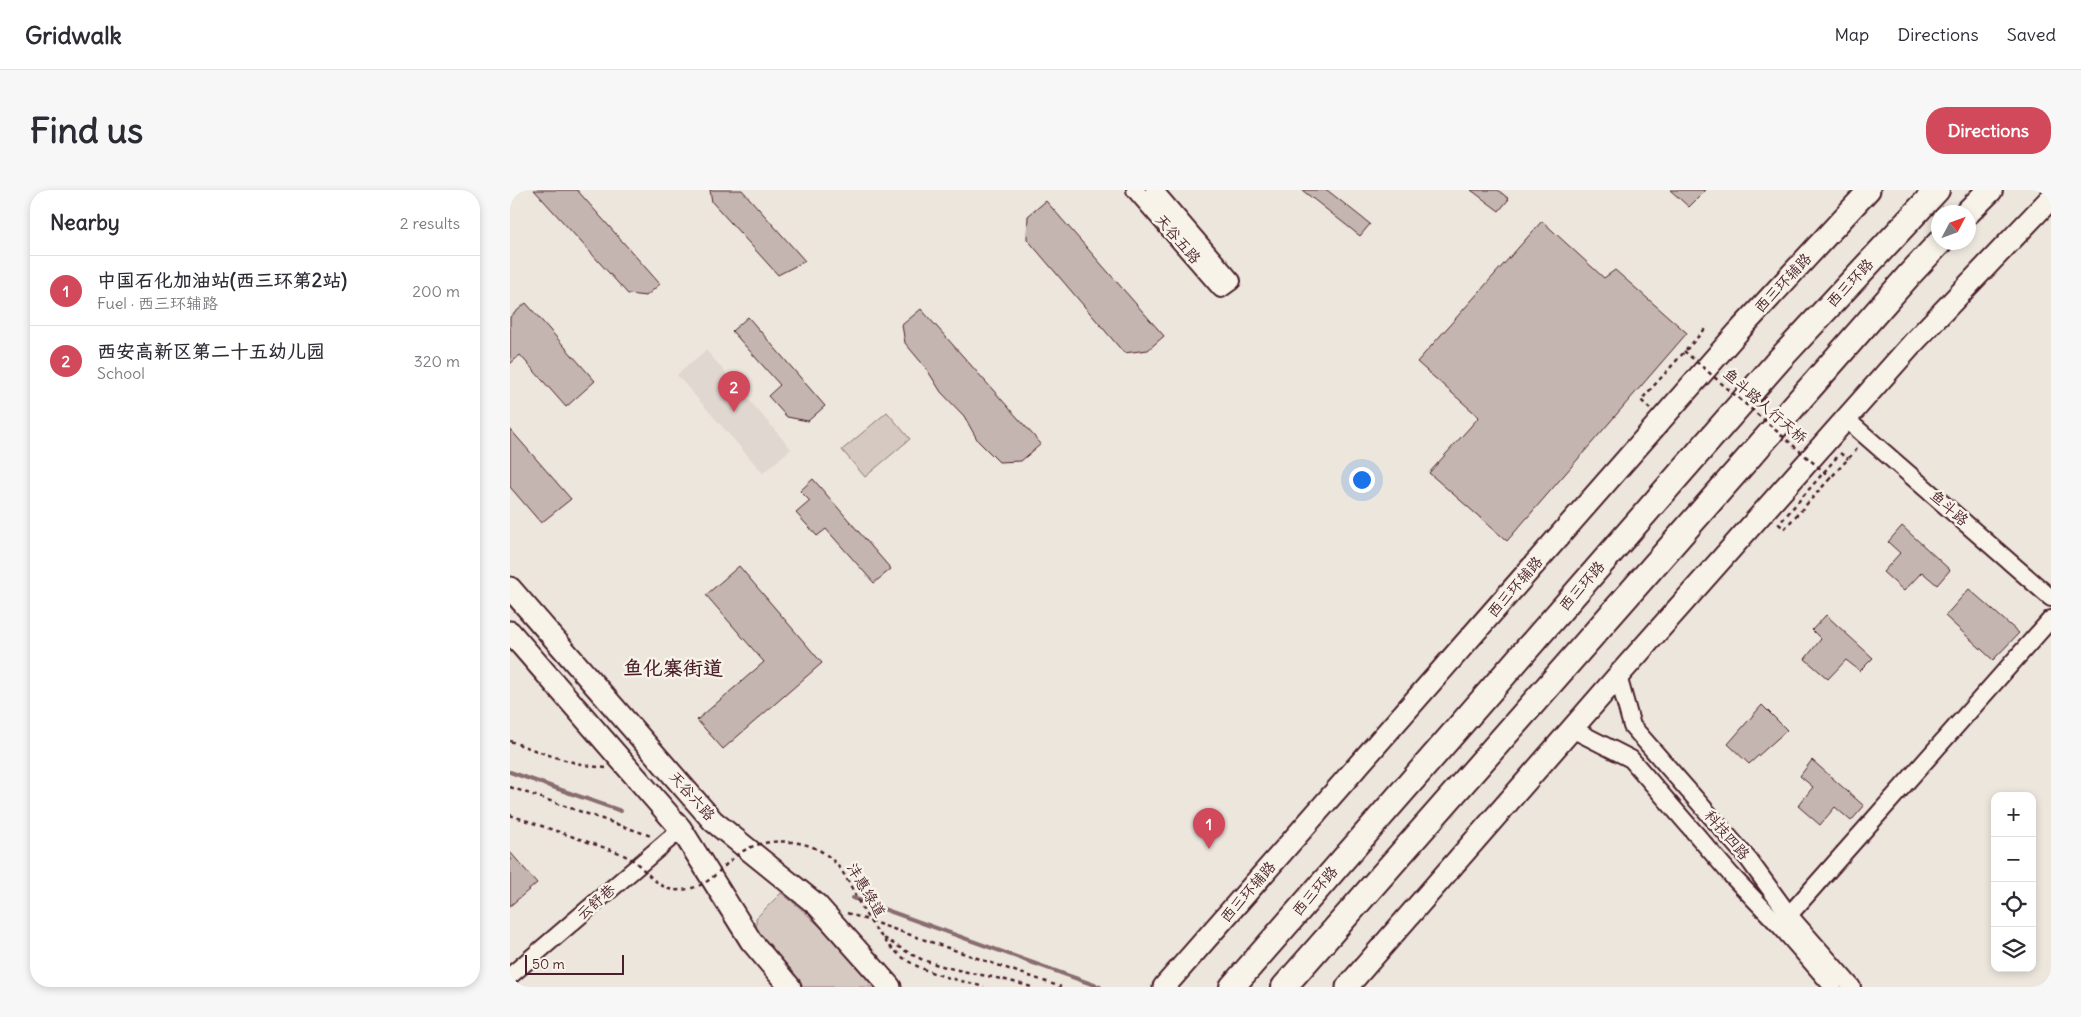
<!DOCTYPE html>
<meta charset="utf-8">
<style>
:root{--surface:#fff;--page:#f7f7f7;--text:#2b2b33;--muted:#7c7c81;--line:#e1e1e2;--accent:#d1495b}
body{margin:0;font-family:Delius,"LXGW WenKai TC",sans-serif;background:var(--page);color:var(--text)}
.controls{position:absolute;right:15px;bottom:15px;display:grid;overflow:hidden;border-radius:10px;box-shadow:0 2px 8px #0003}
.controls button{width:45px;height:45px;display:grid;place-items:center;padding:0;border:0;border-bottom:1px solid var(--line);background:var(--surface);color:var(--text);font:25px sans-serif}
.compass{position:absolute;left:1421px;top:15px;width:45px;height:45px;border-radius:50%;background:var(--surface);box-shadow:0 2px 8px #0003;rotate:49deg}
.scale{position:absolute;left:15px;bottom:12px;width:99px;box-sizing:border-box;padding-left:5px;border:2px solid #4a1f2b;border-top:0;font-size:14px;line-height:18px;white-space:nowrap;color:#4a1f2b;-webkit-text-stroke:4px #f7f3e8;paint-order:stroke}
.you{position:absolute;left:851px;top:289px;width:18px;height:18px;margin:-12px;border:4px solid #fff;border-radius:50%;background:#1a73e8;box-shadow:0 0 0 8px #1a73e833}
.badge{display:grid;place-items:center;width:32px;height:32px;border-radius:50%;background:var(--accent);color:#fff;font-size:16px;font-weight:700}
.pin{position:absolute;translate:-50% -41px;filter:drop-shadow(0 1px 2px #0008)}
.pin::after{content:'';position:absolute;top:26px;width:18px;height:15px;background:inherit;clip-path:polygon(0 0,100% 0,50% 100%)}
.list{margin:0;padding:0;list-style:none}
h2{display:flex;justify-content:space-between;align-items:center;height:65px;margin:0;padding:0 20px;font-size:21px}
h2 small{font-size:16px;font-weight:400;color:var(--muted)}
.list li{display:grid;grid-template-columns:32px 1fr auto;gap:15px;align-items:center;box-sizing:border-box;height:70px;padding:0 20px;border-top:1px solid var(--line)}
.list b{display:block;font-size:19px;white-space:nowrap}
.list p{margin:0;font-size:16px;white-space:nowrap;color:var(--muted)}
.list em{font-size:16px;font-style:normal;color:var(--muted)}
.icon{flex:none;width:28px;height:28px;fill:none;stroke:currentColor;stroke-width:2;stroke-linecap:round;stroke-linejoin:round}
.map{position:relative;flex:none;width:1541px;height:797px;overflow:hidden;border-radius:20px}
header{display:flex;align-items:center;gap:30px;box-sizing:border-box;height:70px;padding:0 25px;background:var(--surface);border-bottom:1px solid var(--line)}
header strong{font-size:24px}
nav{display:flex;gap:28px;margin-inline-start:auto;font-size:18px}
.intro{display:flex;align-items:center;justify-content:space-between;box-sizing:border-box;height:120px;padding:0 30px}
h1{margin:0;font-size:35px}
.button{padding:12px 22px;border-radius:20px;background:var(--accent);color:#fff;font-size:18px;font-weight:700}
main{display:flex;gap:30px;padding:0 30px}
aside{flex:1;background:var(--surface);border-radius:20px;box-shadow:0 2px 8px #0003}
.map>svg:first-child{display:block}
.built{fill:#e0d7d0}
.green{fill:#d5c9c2;stroke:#907476}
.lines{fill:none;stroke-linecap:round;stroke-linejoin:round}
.stream{stroke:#896c6f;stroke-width:4}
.building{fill:#c4b5b0;stroke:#4a1f2b}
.minor-casing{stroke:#4a1f2b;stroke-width:20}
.major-casing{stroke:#4a1f2b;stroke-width:25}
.highway-casing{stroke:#4a1f2b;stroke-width:28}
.path{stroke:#4a1f2b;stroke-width:2.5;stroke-dasharray:4 4;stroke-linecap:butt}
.minor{stroke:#f7f3e8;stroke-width:16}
.major{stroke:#f7f3e8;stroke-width:21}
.highway{stroke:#f7f3e8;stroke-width:24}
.path-bridge{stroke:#4a1f2b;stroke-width:2.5;stroke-dasharray:4 4;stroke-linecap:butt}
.labels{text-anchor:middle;stroke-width:5;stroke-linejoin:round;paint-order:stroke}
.street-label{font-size:15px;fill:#4a1f2b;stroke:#f7f3e8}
.district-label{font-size:20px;font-weight:bold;fill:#4a1f2b;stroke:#f7f3e8}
</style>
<header>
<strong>Gridwalk</strong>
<nav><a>Map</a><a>Directions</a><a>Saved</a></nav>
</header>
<div class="intro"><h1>Find us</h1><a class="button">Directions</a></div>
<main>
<aside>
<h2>Nearby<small>2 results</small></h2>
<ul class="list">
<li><span class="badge">1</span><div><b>中国石化加油站(西三环第2站)</b><p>Fuel · 西三环辅路</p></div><em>200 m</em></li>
<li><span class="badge">2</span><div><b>西安高新区第二十五幼儿园</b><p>School</p></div><em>320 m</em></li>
</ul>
</aside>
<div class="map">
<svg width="1541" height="797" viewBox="0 0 1541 797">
<rect width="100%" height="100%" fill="#ece6dd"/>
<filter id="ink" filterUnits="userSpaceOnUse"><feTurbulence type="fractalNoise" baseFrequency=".02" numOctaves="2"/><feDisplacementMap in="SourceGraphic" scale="10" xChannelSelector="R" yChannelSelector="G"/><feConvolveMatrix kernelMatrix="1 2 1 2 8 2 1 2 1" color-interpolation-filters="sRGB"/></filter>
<g filter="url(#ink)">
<path class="built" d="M196 160 281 259 253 283 167 185Z"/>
<g class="green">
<path d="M377 222 400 249 355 287 332 260Z"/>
<path d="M271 703C307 729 335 764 364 797H293L247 745 246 728Z"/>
</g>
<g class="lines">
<g class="stream">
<path d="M0 582 111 621"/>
<path d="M343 708 590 797"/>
</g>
</g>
<g class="building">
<path d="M24 0H67L150 94 136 106 118 104Z"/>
<path d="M200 0H232L295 71 268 85 202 12Z"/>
<path d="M792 0H817L860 34 850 46Z"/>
<path d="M961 0H988L999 9 989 21Z"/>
<path d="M1160 0H1196L1179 17Z"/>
<path d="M536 11 654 146 638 160 614 163 517 49 518 26Z"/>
<path d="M1032 31 1094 88 1105 80 1177 143 997 351 919 283 969 227 907 172Z"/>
<path d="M16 113 85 191 56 217 10 165 0 174V127Z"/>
<path d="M411 119 531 254 511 271 489 272 468 251 454 226 431 202 416 178 395 153 392 135Z"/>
<path d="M238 127 315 216 298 231 277 227 258 206 270 195 222 141Z"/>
<path d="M0 239 61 309 31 333 0 297Z"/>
<path d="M303 289 381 379 364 393 316 339 307 346 286 323 300 311 290 301Z"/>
<path d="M1392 336 1440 380 1427 395 1412 382 1394 401 1373 382 1390 363 1378 352Z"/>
<path d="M229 376 312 473 213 559 187 530 254 472 196 405Z"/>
<path d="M1459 399 1509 443 1483 470 1435 426Z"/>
<path d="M1316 425 1363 468 1350 481 1336 470 1318 489 1295 469 1311 449 1302 440Z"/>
<path d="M1252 515 1277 540 1239 574 1218 554Z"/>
<path d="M1302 570 1354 616 1341 631 1325 617 1310 635 1288 616 1303 597 1290 586Z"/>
<path d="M0 662 27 693 0 716Z"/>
</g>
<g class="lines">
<g class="minor-casing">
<g id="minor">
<path d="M625 0 711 99 722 91 644 0"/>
<path d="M1336 229 1541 408"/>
<path d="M1108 486 1122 536 1239 670 1279 725 1342 797"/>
<path d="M1062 539 1121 569 1222 686 1271 737 1323 797"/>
<path d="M1279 725 1541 429"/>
<path d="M0 786 171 639"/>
</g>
</g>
<g class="major-casing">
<g id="major">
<path d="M0 398 203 631 307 715 380 797"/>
<path d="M0 442 171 639 241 751 280 797"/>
<path d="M654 797 1228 142 1359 0"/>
<path d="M837 797 1108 486 1404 152 1541 8"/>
</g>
</g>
<g class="highway-casing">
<g id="highway">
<path d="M1458 22 1480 0"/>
<path d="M722 797 1269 170 1427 0"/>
<path d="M774 797 1400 84 1430 52"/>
</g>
</g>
<g class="path">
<path d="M1140 219 1131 210 1195 139"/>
<path d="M1330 263 1338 269"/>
<path d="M1327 267 1269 334 1274 339 1347 259"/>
<path d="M0 551C32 563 63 575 97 578"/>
<path d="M0 597 141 646"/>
<path d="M337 723 551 797"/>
<path d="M374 748C386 755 398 763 411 769 446 783 485 785 521 797"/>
</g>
<use href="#minor" class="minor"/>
<use href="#major" class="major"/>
<use href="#highway" class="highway"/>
<g class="path-bridge">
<path d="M1174 161 1321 288"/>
<path d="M0 625 107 662C113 665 119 667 124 671 135 680 145 694 159 699 165 701 172 700 178 699 202 694 209 679 227 665 247 650 276 648 300 656 330 667 338 692 352 718 360 732 372 749 384 760 409 784 443 788 474 797"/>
</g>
</g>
</g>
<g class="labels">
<g class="street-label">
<text transform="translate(668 49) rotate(49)" y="5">天谷五路</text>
<text transform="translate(1273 93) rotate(-47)" y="5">西三环辅路</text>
<text transform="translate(1340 93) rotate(-47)" y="5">西三环路</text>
<text transform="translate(1255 216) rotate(41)" y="5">鱼斗路人行天桥</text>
<text transform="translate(1439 318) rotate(41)" y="5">鱼斗路</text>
<text transform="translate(1072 396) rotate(-49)" y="5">西三环路</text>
<text transform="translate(1005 397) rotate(-49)" y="5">西三环辅路</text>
<text transform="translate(182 606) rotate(48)" y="5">天谷六路</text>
<text transform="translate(1217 645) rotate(49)" y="5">科技四路</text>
<text transform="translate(356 700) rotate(59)" y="5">沣惠绿道</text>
<text transform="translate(805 701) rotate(-49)" y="5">西三环路</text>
<text transform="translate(738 702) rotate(-49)" y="5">西三环辅路</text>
<text transform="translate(86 712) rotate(-41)" y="5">云舒巷</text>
</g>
<g class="district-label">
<text x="163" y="485">鱼化寨街道</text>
</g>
</g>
</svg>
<div class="controls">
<button>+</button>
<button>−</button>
<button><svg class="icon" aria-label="locate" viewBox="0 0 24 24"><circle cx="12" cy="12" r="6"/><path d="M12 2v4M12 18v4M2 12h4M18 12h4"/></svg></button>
<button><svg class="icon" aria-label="layers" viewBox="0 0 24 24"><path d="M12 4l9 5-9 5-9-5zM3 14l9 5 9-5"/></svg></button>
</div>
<svg class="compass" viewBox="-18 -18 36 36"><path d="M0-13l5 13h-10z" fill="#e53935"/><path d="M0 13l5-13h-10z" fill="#7c7c81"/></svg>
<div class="scale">50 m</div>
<div class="you"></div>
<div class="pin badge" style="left:699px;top:659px">1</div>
<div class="pin badge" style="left:224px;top:222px">2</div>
</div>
</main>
